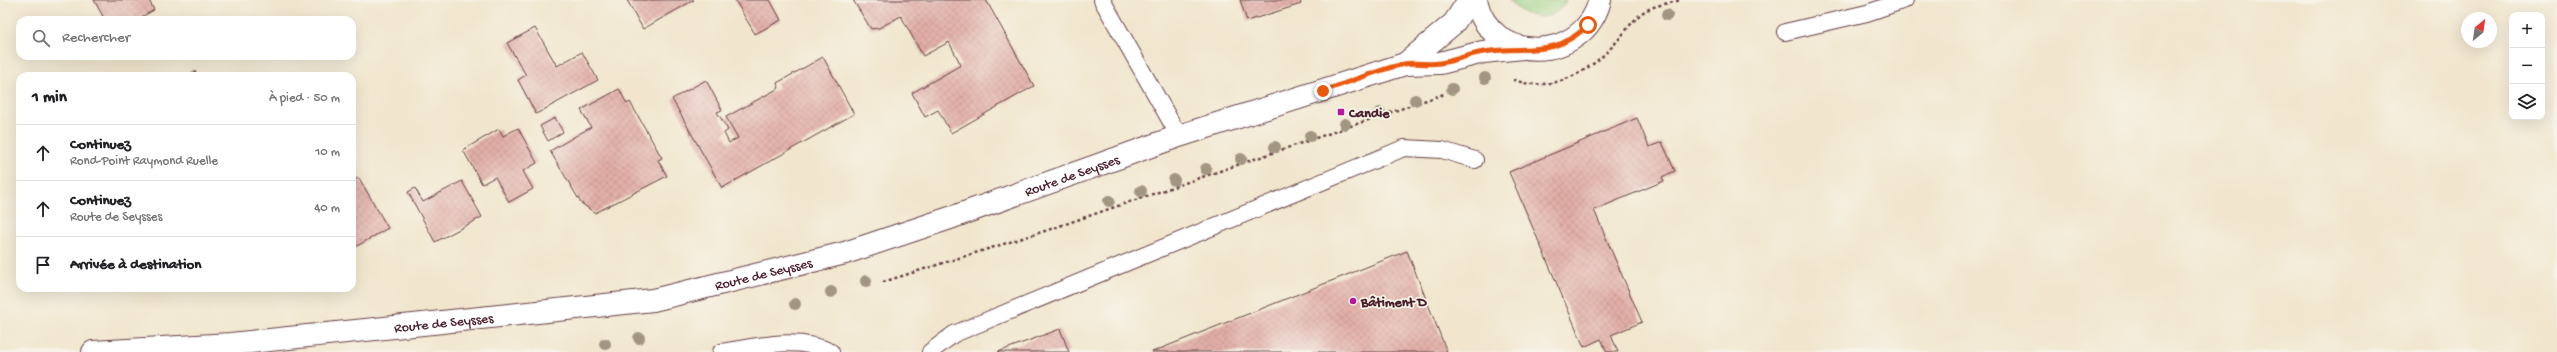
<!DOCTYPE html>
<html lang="fr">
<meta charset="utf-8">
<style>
:root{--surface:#fff;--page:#f6f6f6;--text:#202124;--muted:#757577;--line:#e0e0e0}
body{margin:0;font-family:"Gochi Hand",sans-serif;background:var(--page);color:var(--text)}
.controls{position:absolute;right:12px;top:12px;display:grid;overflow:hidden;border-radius:8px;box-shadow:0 4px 16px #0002}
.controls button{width:36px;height:36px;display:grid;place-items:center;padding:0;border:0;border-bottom:1px solid var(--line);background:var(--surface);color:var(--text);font:20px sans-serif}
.compass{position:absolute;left:2461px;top:12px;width:36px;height:36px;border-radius:50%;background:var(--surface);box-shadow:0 4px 16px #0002;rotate:29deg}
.stop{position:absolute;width:12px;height:12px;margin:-9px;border:3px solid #ea580c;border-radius:50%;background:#fff}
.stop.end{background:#ea580c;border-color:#fff;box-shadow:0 1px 4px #0008}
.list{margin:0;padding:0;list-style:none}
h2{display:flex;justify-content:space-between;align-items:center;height:52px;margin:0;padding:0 16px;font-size:17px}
h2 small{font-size:13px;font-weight:400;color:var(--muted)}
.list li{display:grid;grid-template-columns:26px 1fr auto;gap:12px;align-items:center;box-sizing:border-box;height:56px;padding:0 16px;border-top:1px solid var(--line)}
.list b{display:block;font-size:15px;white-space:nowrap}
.list p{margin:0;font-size:13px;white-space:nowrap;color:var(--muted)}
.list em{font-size:13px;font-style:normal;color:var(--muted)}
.icon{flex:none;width:22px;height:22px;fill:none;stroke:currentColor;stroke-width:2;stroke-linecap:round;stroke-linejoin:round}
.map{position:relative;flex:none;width:2557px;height:352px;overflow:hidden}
.search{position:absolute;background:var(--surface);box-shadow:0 4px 16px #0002;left:16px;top:16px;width:340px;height:44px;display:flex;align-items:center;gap:10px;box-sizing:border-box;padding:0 14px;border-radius:12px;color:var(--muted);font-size:15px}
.panel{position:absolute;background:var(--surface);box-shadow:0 4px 16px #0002;left:16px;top:72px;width:340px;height:220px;border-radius:12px}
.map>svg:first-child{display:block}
.grass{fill:#9ad082;stroke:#727856}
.building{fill:url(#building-cross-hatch)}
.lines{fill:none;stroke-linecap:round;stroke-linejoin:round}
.service-casing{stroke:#633d43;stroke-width:18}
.secondary-casing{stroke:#633d43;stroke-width:24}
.path{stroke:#633d43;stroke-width:2.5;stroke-dasharray:3 3;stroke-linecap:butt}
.service{stroke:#fff;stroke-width:16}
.secondary{stroke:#fff;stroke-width:22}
.tree{fill:#a29682}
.route{stroke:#ea580c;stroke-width:5}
.poi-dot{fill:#b5179e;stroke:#f7f3e8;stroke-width:1.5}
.labels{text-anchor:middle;stroke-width:3.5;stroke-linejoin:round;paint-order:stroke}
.poi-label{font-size:14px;font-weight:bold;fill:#4a1f2b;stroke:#f7f3e8;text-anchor:start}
.street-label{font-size:14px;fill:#4a1f2b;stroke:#f7f3e8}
</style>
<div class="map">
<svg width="2557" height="352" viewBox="0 0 2557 352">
<defs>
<pattern id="building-cross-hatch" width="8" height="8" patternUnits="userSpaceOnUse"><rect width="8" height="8" fill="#e2aea7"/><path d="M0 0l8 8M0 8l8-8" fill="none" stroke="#c39590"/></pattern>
</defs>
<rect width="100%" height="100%" fill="#f7f3e8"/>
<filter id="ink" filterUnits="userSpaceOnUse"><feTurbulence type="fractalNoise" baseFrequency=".025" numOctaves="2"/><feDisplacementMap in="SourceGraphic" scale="8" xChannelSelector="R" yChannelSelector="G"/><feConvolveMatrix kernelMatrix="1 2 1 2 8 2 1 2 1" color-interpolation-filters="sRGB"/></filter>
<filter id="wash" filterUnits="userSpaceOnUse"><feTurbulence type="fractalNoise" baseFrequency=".012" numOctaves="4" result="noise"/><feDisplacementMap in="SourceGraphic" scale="16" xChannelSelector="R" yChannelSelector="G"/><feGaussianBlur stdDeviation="0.9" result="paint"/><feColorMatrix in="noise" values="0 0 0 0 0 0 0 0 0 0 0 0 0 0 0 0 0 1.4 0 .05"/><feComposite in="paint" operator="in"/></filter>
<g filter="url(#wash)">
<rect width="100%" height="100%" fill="#f1e6cd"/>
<path class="grass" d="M1509 0H1566C1553 26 1524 19 1509 0Z"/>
<g id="blocks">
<g class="building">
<path d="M94 0H149L154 10 136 20H105Z"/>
<path d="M627 0H694L643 29Z"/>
<path d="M735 0H770L781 20 755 34Z"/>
<path d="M853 0H986L1034 86 951 133 938 110 925 117 912 93 961 65 949 42 923 56 901 16 879 28 871 29Z"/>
<path d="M1240 0H1300L1301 4 1247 21Z"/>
<path d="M535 28 557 66 582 52 598 80 536 114 518 80 526 75 507 43Z"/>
<path d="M823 57 854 114 722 188 672 99 706 80 722 110 717 112 728 130 724 133 729 143 738 138 726 117 779 88 777 83Z"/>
<path d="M195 71 197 76H186Z"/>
<path d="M619 89 627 104 630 102 662 158 658 160 667 176 595 213 581 203 550 151 591 127 581 110Z"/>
<path d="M555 118 563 132 548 141 540 126Z"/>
<path d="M1637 118 1649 147 1662 142 1675 171 1662 177 1664 181 1594 210 1642 322 1611 335 1618 352H1607L1601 339 1584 347 1509 172Z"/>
<path d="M518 128 537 163 523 171 533 189 509 202 495 177 482 184 463 150 499 129 503 136Z"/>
<path d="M359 178 388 228 352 249V181Z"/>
<path d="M462 181 482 217 435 242 408 192 415 188 423 202Z"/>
<path d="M1407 251 1447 352H1152Z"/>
<path d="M1060 329 1069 352H998Z"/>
</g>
</g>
</g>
<g filter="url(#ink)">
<use href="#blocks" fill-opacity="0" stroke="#633d43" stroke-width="1"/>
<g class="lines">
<g class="service-casing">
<g id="service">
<path d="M1102 0 1179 136"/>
<path d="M1785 32 1867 13 1905 0"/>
<path d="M721 352C756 347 797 335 831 352"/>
<path d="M930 352 954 334 1404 148 1442 150 1475 160"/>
</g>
</g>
<g class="secondary-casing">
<g id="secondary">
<path d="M1476 0C1490 66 1584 64 1600 0"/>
<path d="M1405 64 1454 23 1469 0"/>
<path id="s1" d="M93 352 231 344 653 300 845 253 953 217 1179 136 1405 64 1440 63 1483 52 1523 48"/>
</g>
</g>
<g class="path">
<path d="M1513 80C1519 81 1525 84 1531 84 1566 87 1597 65 1618 40 1627 30 1634 18 1645 11 1655 5 1670 3 1681 0"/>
<path d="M883 282 1048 230 1444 94"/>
</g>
<use href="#service" class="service"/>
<use href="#secondary" class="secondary"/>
</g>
<g class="tree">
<circle cx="1667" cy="15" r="6"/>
<circle cx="1485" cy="78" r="6"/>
<circle cx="1452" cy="89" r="6"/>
<circle cx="1415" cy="100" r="6"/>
<circle cx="1380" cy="113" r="6"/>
<circle cx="1345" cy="124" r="6"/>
<circle cx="1310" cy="136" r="6"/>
<circle cx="1275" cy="147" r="6"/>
<circle cx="1241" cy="159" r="6"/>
<circle cx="1206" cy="169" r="6"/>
<circle cx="1174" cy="180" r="6"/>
<circle cx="1141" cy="191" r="6"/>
<circle cx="1109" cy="201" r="6"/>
<circle cx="866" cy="281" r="6"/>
<circle cx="831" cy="292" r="6"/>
<circle cx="795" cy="304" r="6"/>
<circle cx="639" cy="338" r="6"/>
<circle cx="605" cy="344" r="6"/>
</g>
</g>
<g class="lines" filter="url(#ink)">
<path class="route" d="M1323 91C1350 82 1377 70 1404 64 1416 62 1428 65 1440 63 1455 61 1469 54 1484 52 1527 45 1554 59 1588 25"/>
</g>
<g class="poi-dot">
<rect x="1337" y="108" width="8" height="8" rx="2"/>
<circle cx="1353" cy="301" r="4"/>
</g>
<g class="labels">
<g class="poi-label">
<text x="1349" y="117">Candie</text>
<text x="1361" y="306">Bâtiment D</text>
</g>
<g class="street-label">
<text dy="5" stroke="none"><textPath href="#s1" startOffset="1000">Route de Seysses</textPath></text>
<text dy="5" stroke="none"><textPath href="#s1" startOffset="676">Route de Seysses</textPath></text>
<text dy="5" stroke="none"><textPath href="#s1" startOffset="352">Route de Seysses</textPath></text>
</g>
</g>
</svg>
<div class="controls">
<button>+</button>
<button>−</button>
<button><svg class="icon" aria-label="layers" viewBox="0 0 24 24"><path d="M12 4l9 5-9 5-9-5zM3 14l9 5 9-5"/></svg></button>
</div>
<svg class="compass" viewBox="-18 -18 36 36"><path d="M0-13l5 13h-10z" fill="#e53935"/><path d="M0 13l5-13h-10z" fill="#757577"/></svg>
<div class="stop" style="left:1588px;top:25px"></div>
<div class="stop end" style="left:1323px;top:91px"></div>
<div class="search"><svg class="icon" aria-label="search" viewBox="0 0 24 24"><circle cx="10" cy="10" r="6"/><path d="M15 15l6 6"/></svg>Rechercher</div>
<section class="panel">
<h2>1 min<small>À pied · 50 m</small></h2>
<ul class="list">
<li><svg class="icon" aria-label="ahead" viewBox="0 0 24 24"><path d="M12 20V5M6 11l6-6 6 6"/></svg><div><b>Continuez</b><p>Rond-Point Raymond Ruelle</p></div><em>10 m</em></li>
<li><svg class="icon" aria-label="ahead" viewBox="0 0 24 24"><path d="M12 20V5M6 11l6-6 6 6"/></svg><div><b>Continuez</b><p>Route de Seysses</p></div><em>40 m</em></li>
<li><svg class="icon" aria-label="arrive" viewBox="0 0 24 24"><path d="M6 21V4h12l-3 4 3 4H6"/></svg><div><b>Arrivée à destination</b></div></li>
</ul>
</section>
</div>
